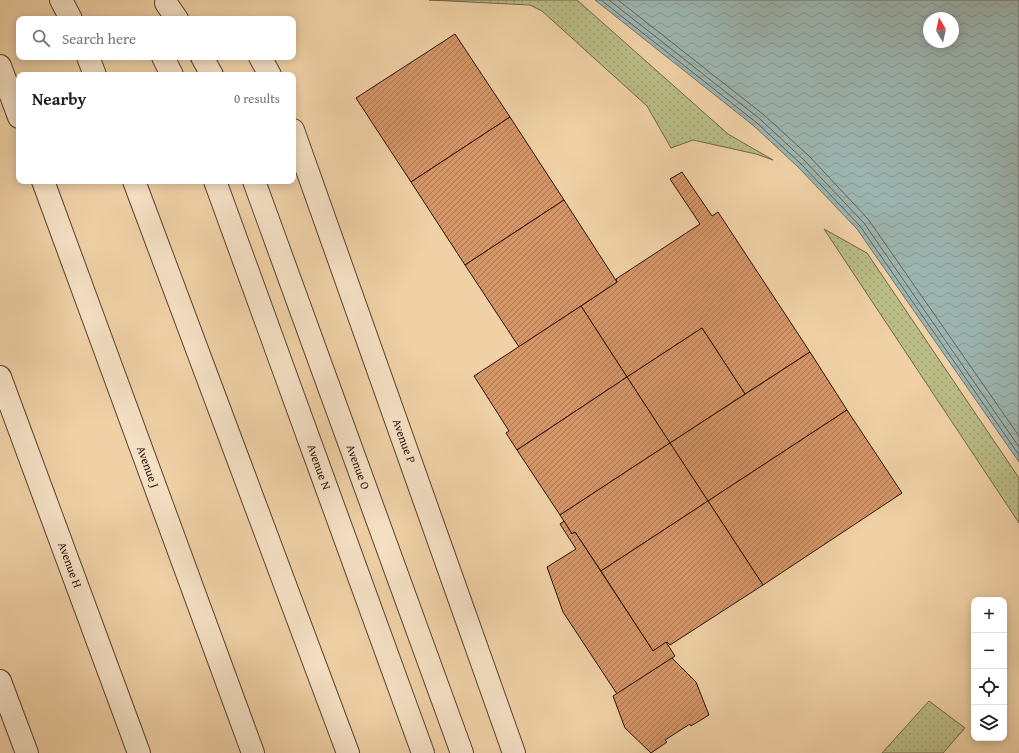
<!DOCTYPE html>
<meta charset="utf-8">
<style>
:root{--surface:#fff;--page:#f6f6f6;--text:#202124;--muted:#757577;--line:#e0e0e0}
body{margin:0;font-family:"Gentium Book Plus",serif;background:var(--page);color:var(--text)}
.controls{position:absolute;right:12px;bottom:12px;display:grid;overflow:hidden;border-radius:8px;box-shadow:0 2px 10px #0003}
.controls button{width:36px;height:36px;display:grid;place-items:center;padding:0;border:0;border-bottom:1px solid var(--line);background:var(--surface);color:var(--text);font:20px sans-serif}
.compass{position:absolute;left:923px;top:12px;width:36px;height:36px;border-radius:50%;background:var(--surface);box-shadow:0 2px 10px #0003;rotate:351deg}
.list{margin:0;padding:0;list-style:none}
h2{display:flex;justify-content:space-between;align-items:center;height:52px;margin:0;padding:0 16px;font-size:17px}
h2 small{font-size:13px;font-weight:400;color:var(--muted)}
.icon{flex:none;width:22px;height:22px;fill:none;stroke:currentColor;stroke-width:2;stroke-linecap:round;stroke-linejoin:round}
.map{position:relative;flex:none;width:1019px;height:753px;overflow:hidden}
.search{position:absolute;background:var(--surface);box-shadow:0 2px 10px #0003;left:16px;top:16px;width:280px;height:44px;display:flex;align-items:center;gap:10px;box-sizing:border-box;padding:0 14px;border-radius:8px;color:var(--muted);font-size:15px}
.panel{position:absolute;background:var(--surface);box-shadow:0 2px 10px #0003;left:16px;top:72px;width:280px;height:112px;border-radius:8px}
.map>svg:first-child{display:block}
.grass{fill:url(#grass-dots);stroke:#726646}
.water{fill:url(#water-waves);stroke:#6f736c;fill-rule:evenodd}
.lines{fill:none;stroke-linecap:round;stroke-linejoin:round}
.shore{stroke:#64635a;stroke-width:1}
.building{fill:url(#building-hatch);stroke:#2b1105}
.minor-casing{stroke:#5c412d;stroke-width:24}
.minor{stroke:#f5e1c5;stroke-width:22}
.labels{text-anchor:middle;stroke-width:3.5;stroke-linejoin:round;paint-order:stroke}
.street-label{font-size:12px;fill:#2b1105;stroke:#f5e1c5}
</style>
<div class="map">
<svg width="1019" height="753" viewBox="0 0 1019 753">
<defs>
<pattern id="grass-dots" width="8" height="8" patternUnits="userSpaceOnUse"><rect width="8" height="8" fill="#babc86"/><path d="M2 2h.1M6 6h.1" fill="none" stroke="#a0a172" stroke-width="1.8" stroke-linecap="round"/></pattern>
<pattern id="water-waves" width="16" height="10" patternUnits="userSpaceOnUse"><rect width="16" height="10" fill="#9db5b0"/><path d="M0 5q4-4 8 0t8 0" fill="none" stroke="#879b96"/></pattern>
<pattern id="building-hatch" width="6" height="6" patternUnits="userSpaceOnUse"><rect width="6" height="6" fill="#d49567"/><path d="M-1 1l2-2M0 6l6-6M5 7l2-2" fill="none" stroke="#ac7853"/></pattern>
</defs>
<rect width="100%" height="100%" fill="#f0d1a6"/>
<filter id="stains"><feTurbulence type="fractalNoise" baseFrequency=".005" numOctaves="4"/><feColorMatrix values="0 0 0 0 .2 0 0 0 0 .09 0 0 0 0 .02 0 0 0 .5 -.17"/></filter>
<radialGradient id="worn" r=".72"><stop offset=".6" stop-color="#630" stop-opacity="0"/><stop offset="1" stop-color="#630" stop-opacity=".3"/></radialGradient>
<g class="grass">
<path d="M429 0H577L728 134 773 160 756 154 693 140 671 148 647 106 542 11 530 5Z"/>
<path d="M824 229 867 253 1019 478V523Z"/>
<path d="M929 701 965 728 943 753H882Z"/>
</g>
<path class="water" d="M595 0H1019V462L857 229 798 167 754 126ZM929 18H953V42H929Z"/>
<g class="lines">
<g class="shore">
<path d="M601 0 757 123 801 164 860 226 1019 455"/>
<path d="M609 0 760 119 804 160 864 223 1019 447"/>
<path d="M618 0 764 115 809 156 868 219 1019 436"/>
</g>
</g>
<g class="building">
<path d="M455 34 510 117 411 182 356 98Z"/>
<path d="M510 117 564 200 465 265 411 182Z"/>
<path d="M682 172 712 216 718 212 810 352 745 394 702 328 627 377 581 306 617 282 616 279 700 224 670 179Z"/>
<path d="M564 200 617 282 519 347 465 265Z"/>
<path d="M581 306 627 377 517 450 506 433 509 431 474 376Z"/>
<path d="M702 328 745 394 670 443 627 377Z"/>
<path d="M810 352 847 410 708 501 670 443Z"/>
<path d="M627 377 670 443 560 515 517 450Z"/>
<path d="M847 410 902 493 763 585 708 501Z"/>
<path d="M670 443 708 501 601 571 575 532 572 534 560 515Z"/>
<path d="M708 501 763 585 670 645 667 642 653 651 601 571Z"/>
<path d="M564 521 572 534 575 532 653 651 666 642 675 656 617 694 563 612 547 567 576 549 560 524Z"/>
<path d="M672 658 696 682 709 715 691 726 690 724 665 740 667 742 651 753 625 728 613 696Z"/>
</g>
<g class="lines">
<g class="minor-casing">
<g id="minor">
<path d="M61 0 71 19"/>
<path d="M166 3 177 19"/>
<path d="M88 57 95 75"/>
<path d="M163 57 172 75"/>
<path d="M202 57 212 75"/>
<path d="M260 57 270 75"/>
<path d="M0 66 19 117"/>
<path d="M293 130 514 753"/>
<path d="M43 181 253 753"/>
<path d="M134 181 348 753"/>
<path d="M215 181 423 753"/>
<path d="M254 181 462 753"/>
<path d="M0 377 139 753"/>
<path d="M0 681 27 753"/>
</g>
</g>
<use href="#minor" class="minor"/>
</g>
<g class="labels">
<g class="street-label">
<text transform="translate(404 441) rotate(70)" y="4">Avenue P</text>
<text transform="translate(148 467) rotate(70)" y="4">Avenue J</text>
<text transform="translate(319 467) rotate(70)" y="4">Avenue N</text>
<text transform="translate(358 467) rotate(70)" y="4">Avenue O</text>
<text transform="translate(70 565) rotate(70)" y="4">Avenue H</text>
</g>
</g>
<rect width="100%" height="100%" filter="url(#stains)"/>
<rect width="100%" height="100%" fill="url(#worn)"/>
</svg>
<div class="controls">
<button>+</button>
<button>−</button>
<button><svg class="icon" aria-label="locate" viewBox="0 0 24 24"><circle cx="12" cy="12" r="6"/><path d="M12 2v4M12 18v4M2 12h4M18 12h4"/></svg></button>
<button><svg class="icon" aria-label="layers" viewBox="0 0 24 24"><path d="M12 4l9 5-9 5-9-5zM3 14l9 5 9-5"/></svg></button>
</div>
<svg class="compass" viewBox="-18 -18 36 36"><path d="M0-13l5 13h-10z" fill="#e53935"/><path d="M0 13l5-13h-10z" fill="#757577"/></svg>
<div class="search"><svg class="icon" aria-label="search" viewBox="0 0 24 24"><circle cx="10" cy="10" r="6"/><path d="M15 15l6 6"/></svg>Search here</div>
<section class="panel">
<h2>Nearby<small>0 results</small></h2>
<ul class="list">
</ul>
</section>
</div>
